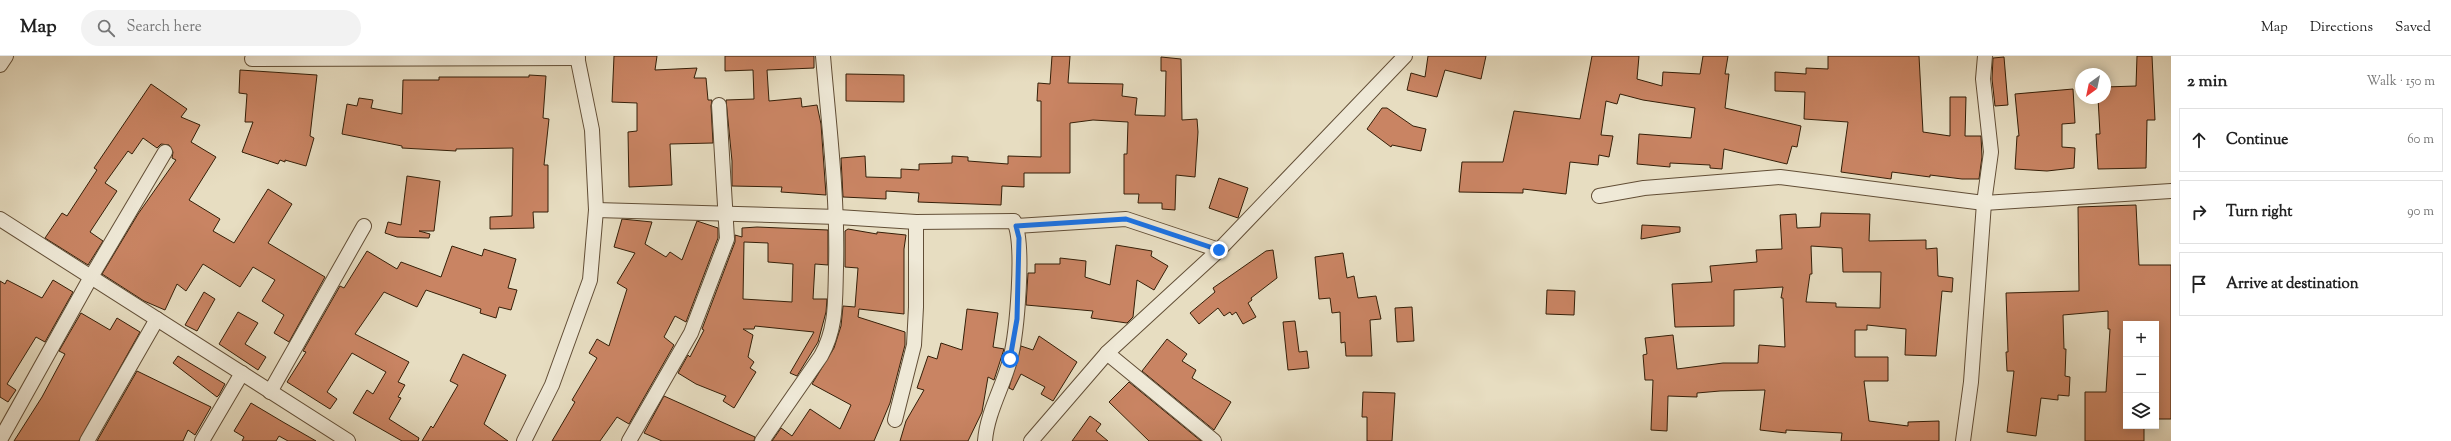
<!DOCTYPE html>
<meta charset="utf-8">
<style>
:root{--surface:#fff;--page:#f2f2f2;--text:#222;--muted:#767676;--line:#e0e0e0}
body{margin:0;font-family:"Sorts Mill Goudy",serif;background:var(--page);color:var(--text)}
.controls{position:absolute;right:12px;bottom:12px;display:grid;overflow:hidden;border-radius:0px;box-shadow:0 2px 10px #0003}
.controls button{width:36px;height:36px;display:grid;place-items:center;padding:0;border:0;border-bottom:1px solid var(--line);background:var(--surface);color:var(--text);font:20px sans-serif}
.compass{position:absolute;left:2075px;top:12px;width:36px;height:36px;border-radius:50%;background:var(--surface);box-shadow:0 2px 10px #0003;rotate:213deg}
.stop{position:absolute;width:12px;height:12px;margin:-9px;border:3px solid #1a73e8;border-radius:50%;background:#fff}
.stop.end{background:#1a73e8;border-color:#fff;box-shadow:0 1px 4px #0008}
.list{margin:0;padding:0;list-style:none}
h2{display:flex;justify-content:space-between;align-items:center;height:52px;margin:0;padding:0 16px;font-size:17px}
h2 small{font-size:13px;font-weight:400;color:var(--muted)}
.list li{display:grid;grid-template-columns:26px 1fr auto;gap:12px;align-items:center;box-sizing:border-box;height:64px;margin:0 8px 8px;padding:0 8px;border:1px solid var(--line);border-radius:0px}
.list b{display:block;font-size:15px;white-space:nowrap}
.list em{font-size:13px;font-style:normal;color:var(--muted)}
.icon{flex:none;width:22px;height:22px;fill:none;stroke:currentColor;stroke-width:2;stroke-linecap:round;stroke-linejoin:round}
.map{position:relative;flex:none;width:2171px;height:385px;overflow:hidden}
header{display:flex;align-items:center;gap:24px;box-sizing:border-box;height:56px;padding:0 20px;background:var(--surface);border-bottom:1px solid var(--line)}
header strong{font-size:19px}
nav{display:flex;gap:22px;margin-inline-start:auto;font-size:14px}
.search{width:280px;height:36px;background:var(--page);display:flex;align-items:center;gap:10px;box-sizing:border-box;padding:0 14px;border-radius:22px;color:var(--muted);font-size:15px}
main{display:flex}
aside{flex:1;background:var(--surface)}
.map>svg:first-child{display:block}
.building{fill:#c98463;stroke:#351f08;fill-rule:evenodd}
.lines{fill:none;stroke-linecap:round;stroke-linejoin:round}
.street-casing{stroke:#624e36;stroke-width:16}
.street{stroke:#efe9d7;stroke-width:14}
.route{stroke:#1a73e8;stroke-width:5}
</style>
<header>
<strong>Map</strong>
<div class="search"><svg class="icon" aria-label="search" viewBox="0 0 24 24"><circle cx="10" cy="10" r="6"/><path d="M15 15l6 6"/></svg>Search here</div>
<nav><a>Map</a><a>Directions</a><a>Saved</a></nav>
</header>
<main>
<div class="map">
<svg width="2171" height="385" viewBox="0 0 2171 385">
<rect width="100%" height="100%" fill="#e7ddc1"/>
<filter id="stains"><feTurbulence type="fractalNoise" baseFrequency=".005" numOctaves="4"/><feColorMatrix values="0 0 0 0 .2 0 0 0 0 .09 0 0 0 0 .02 0 0 0 .5 -.17"/></filter>
<radialGradient id="worn" r=".72"><stop offset=".6" stop-color="#630" stop-opacity="0"/><stop offset="1" stop-color="#630" stop-opacity=".3"/></radialGradient>
<g class="building">
<path d="M614 0H657L655 14 697 12 694 22H706L708 44H712L711 50 713 87 670 88 672 129 629 131 628 76 637 75V47L612 46Z"/>
<path d="M725 0H814V12L767 14 769 45 801 42 802 51 817 49 821 68 826 139 781 136 782 131 732 130V105L726 44 754 43 753 14 725 15Z"/>
<path d="M1052 0H1070L1068 27 1123 28 1122 40 1137 42 1135 59 1165 60 1166 15H1161V1L1181 3 1182 64 1197 63 1198 76 1195 121 1176 119 1175 154 1162 153V147H1138L1139 138H1124V98H1127L1128 66 1093 64 1070 67V117H1024V131L1002 130 1001 149 918 146 919 137 886 135V143L843 141 841 102 865 100 866 121 901 122V113L919 114V108L952 107V100L968 101V105L1008 108V100L1041 101V45H1037L1038 27 1050 28Z"/>
<path d="M1428 0H1486L1481 23 1445 14 1437 41 1407 34 1411 17 1425 21Z"/>
<path d="M1592 0H1639L1637 23 1662 30 1663 16 1700 18 1703 0H1728L1725 18H1729L1725 52 1801 70 1797 91 1792 90 1787 108 1724 93 1722 113 1710 112V109L1670 107V111L1637 108 1639 78 1691 82 1695 52 1643 44 1620 38 1617 48 1606 45 1601 79 1613 80 1609 101 1599 99 1598 109 1570 106 1566 138 1523 133V137L1459 136 1462 106H1503L1514 55 1580 63Z"/>
<path d="M1828 0H1919L1923 76 1950 80V41H1966L1965 80H1981L1982 101 1979 123H1962L1930 119V121L1892 116 1891 123 1841 116 1848 66 1804 63 1805 36 1775 35V16L1806 18V12L1828 13Z"/>
<path d="M2137 0H2152L2155 64H2147L2146 112 2098 113 2096 78H2100L2098 42H2105V31L2136 30Z"/>
<path d="M2004 1 2008 49 1995 50 1992 23 1993 2Z"/>
<path d="M240 14 317 19 310 80 314 82 306 110 285 104V106L280 104 278 108 242 96 253 66H245L247 38 239 37Z"/>
<path d="M846 18 904 19V46L846 45Z"/>
<path d="M529 19 546 20 543 62 549 63 544 109H548V156H533L534 172 490 173V161L512 160 513 92 456 93V95L402 92V90L342 78 347 48 357 50 359 42 373 44 371 52 402 58 403 24H439V21H529Z"/>
<path d="M151 28 187 53 181 61 200 69 191 86 216 101 189 144 220 163 213 175 234 187 268 133 292 148 268 187 325 221 289 286 274 277 284 259 262 245 275 224 253 211 240 231 203 208 186 235 177 228 165 254 144 245 102 218 138 158 176 104 172 102 173 96 169 89 161 88 157 92 143 82 132 98 128 95 105 127 117 135 90 176 103 185 88 209 45 182 62 157 67 160 97 114 94 112Z"/>
<path d="M2073 33 2075 67 2062 68V91L2075 92 2074 112 2047 115 2015 113 2017 80H2019L2015 38Z"/>
<path d="M1382 52H1387L1413 70 1426 73 1421 95 1392 89 1391 91 1367 73Z"/>
<path d="M407 120 440 125 434 175H419L430 178 429 182 397 181 385 177 388 166 401 169Z"/>
<path d="M1219 122 1248 132 1238 162 1209 152Z"/>
<path d="M2136 149 2139 209H2171V363H2157L2156 268H2126V370H2144V385H2085V336H2106L2110 273H2108V255L2063 259 2064 293H2066L2065 320 2070 321 2069 340 2058 339V344L2041 342 2036 380 2007 376 2014 315H2007L2006 296H2008L2006 237 2079 235 2078 151Z"/>
<path d="M1821 157 1870 158 1869 185 1926 184V193L1937 192 1938 220 1953 222 1952 236 1942 235 1936 300 1905 299 1906 273 1867 269V274H1855V301H1888V325H1864L1869 365 1908 370V366L1939 365V385H1841L1842 377 1786 374V377L1760 374 1765 334 1720 335 1697 337V341L1668 340 1667 375 1651 374 1653 324H1645L1643 299 1647 298 1645 282 1673 279 1677 313 1723 307H1758L1759 289 1785 291 1783 242H1781L1783 231 1734 234V270L1675 271 1672 228 1712 226 1710 210 1757 206 1756 194 1782 193 1780 159 1796 158 1797 172 1820 171ZM1811 190 1842 192 1843 216H1881L1880 252 1836 251V247L1806 246 1810 218H1812Z"/>
<path d="M622 163 652 166 645 188 666 201 670 196 682 204 697 165 718 172V182L686 266 675 260 664 281 674 289 629 368 617 361 600 385H552L575 346 572 344 597 302 589 297 597 283 609 290 627 233 617 227 635 197 614 191Z"/>
<path d="M1642 169 1680 171V176L1641 183Z"/>
<path d="M757 171 828 174V209L815 208 813 243H827L826 256 818 286 797 320 790 317 814 276 755 270 754 273H743L753 279 748 301 754 306 750 312 756 316 734 352 723 345 726 340 696 328 678 317 688 299 690 301 704 274 702 273 735 186V179L742 181V172ZM744 186 768 187V206L793 208 792 246 743 243Z"/>
<path d="M848 173 877 178V176L906 179 904 193V258L859 253 858 261 905 276V289L890 347 874 385H772L781 372 792 380 810 353 840 373 851 349 812 328 834 292 841 270 843 250 855 251 858 212 845 211V175Z"/>
<path d="M1116 189 1152 195 1151 200 1168 210 1154 234 1137 224 1133 261 1127 267 1091 262 1093 255 1026 249 1028 217H1035V208H1060V202L1086 205 1085 221 1110 229Z"/>
<path d="M452 190 482 200 484 193 516 203 508 232 517 234 511 254 499 251 496 262 480 257 481 253 426 234 417 251 384 236 355 278 409 306 398 326 405 329 398 341 401 342 389 363 419 382 418 385H402L353 357 367 334 373 338 386 316 352 297 327 336 337 343 330 353 287 326 306 296 303 295 340 230 344 232 367 195 397 213 401 206 441 221Z"/>
<path d="M1273 194 1277 222 1251 242 1252 244 1248 247 1256 261 1243 268 1236 256 1232 259 1230 256 1224 260 1218 252 1199 268 1190 257 1215 236 1213 232 1266 195Z"/>
<path d="M1343 197 1347 222 1354 220 1358 242 1376 240 1381 263 1370 264 1372 300H1346L1345 286 1341 287 1340 256 1332 257 1330 242 1319 243 1315 201Z"/>
<path d="M7 224 42 242 53 224 73 236 45 286 36 281 7 328 16 334 8 346 0 341V225L5 228Z"/>
<path d="M1547 234 1575 235 1574 259 1546 258Z"/>
<path d="M204 236 215 243 197 275 185 269Z"/>
<path d="M1412 251 1414 285 1397 286 1395 252Z"/>
<path d="M967 253 998 257 993 291 1004 293 994 324 988 321 982 356 968 385H900L906 365 924 334 917 332 928 300 937 303 941 287 962 294Z"/>
<path d="M238 256 258 267 245 288 266 301 258 314 219 288Z"/>
<path d="M81 257 110 274 117 262 140 276 79 385H14L42 341 65 298 59 295Z"/>
<path d="M1295 265 1299 296 1307 295 1309 312 1288 314 1283 266Z"/>
<path d="M1039 280 1077 306 1053 345 1041 338 1045 331 1021 318 1013 334 1009 332 1021 290 1033 294Z"/>
<path d="M1167 283 1187 298 1182 305 1196 314 1192 322 1231 346 1214 374 1142 315Z"/>
<path d="M463 298 506 319 484 368 508 385H422L431 370 433 372 458 329 450 325Z"/>
<path d="M178 300 225 328 219 339 217 341 173 307Z"/>
<path d="M137 315 211 351 195 379 188 374 183 385H97Z"/>
<path d="M1129 326 1201 385H1149L1109 346Z"/>
<path d="M1363 336 1395 337 1392 385H1367V361H1362Z"/>
<path d="M664 340 755 381 754 385H662L644 377Z"/>
<path d="M251 347 283 366 316 385H288L279 380 276 385H242L244 381 234 375Z"/>
<path d="M1090 360 1101 368 1096 375 1108 385H1072Z"/>
</g>
<g class="lines">
<g class="street-casing">
<g id="street">
<path d="M252 3 578 2"/>
<path d="M0 9 6 0"/>
<path d="M1599 140 1644 132 1780 121 1984 147 2171 135"/>
<path d="M596 154 838 161 916 166 1014 165C1025 188 1017 277 1010 304 1003 331 987 357 985 385"/>
<path d="M0 163 348 385"/>
<path d="M1016 170 1126 163 1219 194"/>
<path d="M1107 297 1214 385"/>
<path d="M270 336 364 170"/>
<path d="M895 364 914 289 916 251V166"/>
<path d="M0 384 91 221 165 96"/>
<path d="M87 385 157 263"/>
<path d="M202 385 242 317"/>
<path d="M524 385 552 329 590 224 596 154 592 74 577 0"/>
<path d="M629 385 691 277 727 183 719 49"/>
<path d="M762 385 821 300C837 272 835 243 836 212 838 141 829 71 823 0"/>
<path d="M1031 385 1107 297 1219 194 1405 0"/>
<path d="M1963 385 1971 326 1984 147 1991 96 1983 23 1985 0"/>
</g>
</g>
<use href="#street" class="street"/>
</g>
<g class="lines">
<path class="route" d="M1010 303 1017 263 1019 182 1016 170 1126 163 1219 194"/>
</g>
<rect width="100%" height="100%" filter="url(#stains)"/>
<rect width="100%" height="100%" fill="url(#worn)"/>
</svg>
<div class="controls">
<button>+</button>
<button>−</button>
<button><svg class="icon" aria-label="layers" viewBox="0 0 24 24"><path d="M12 4l9 5-9 5-9-5zM3 14l9 5 9-5"/></svg></button>
</div>
<svg class="compass" viewBox="-18 -18 36 36"><path d="M0-13l5 13h-10z" fill="#e53935"/><path d="M0 13l5-13h-10z" fill="#767676"/></svg>
<div class="stop" style="left:1010px;top:303px"></div>
<div class="stop end" style="left:1219px;top:194px"></div>
</div>
<aside>
<h2>2 min<small>Walk · 150 m</small></h2>
<ul class="list">
<li><svg class="icon" aria-label="ahead" viewBox="0 0 24 24"><path d="M12 20V5M6 11l6-6 6 6"/></svg><div><b>Continue</b></div><em>60 m</em></li>
<li><svg class="icon" aria-label="right" viewBox="0 0 24 24"><path d="M7 20v-9h11M14 6l5 5-5 5"/></svg><div><b>Turn right</b></div><em>90 m</em></li>
<li><svg class="icon" aria-label="arrive" viewBox="0 0 24 24"><path d="M6 21V4h12l-3 4 3 4H6"/></svg><div><b>Arrive at destination</b></div></li>
</ul>
</aside>
</main>
